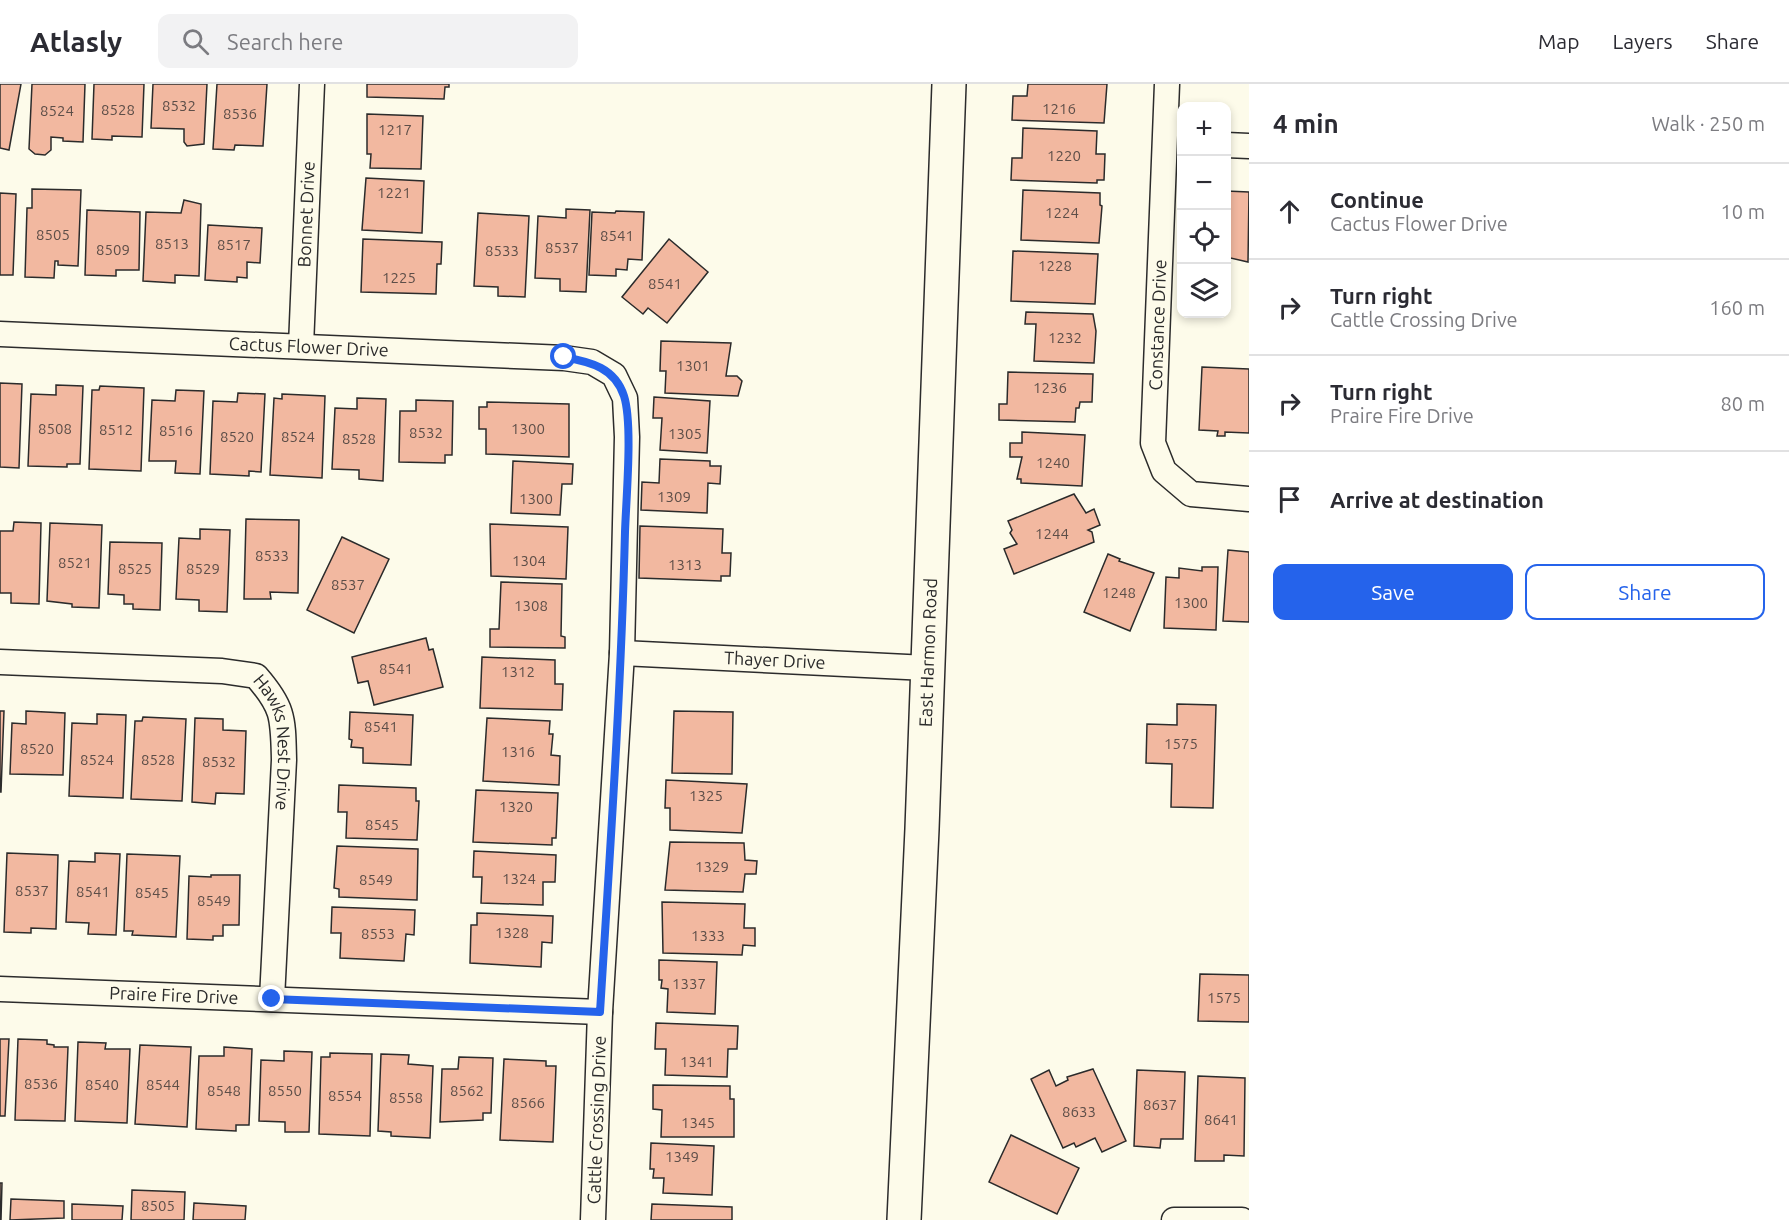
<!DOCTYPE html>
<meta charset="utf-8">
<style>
:root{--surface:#fff;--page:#f2f2f3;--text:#2b2b33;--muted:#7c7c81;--line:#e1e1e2;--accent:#2563eb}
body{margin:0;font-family:Ubuntu,sans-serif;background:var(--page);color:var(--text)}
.controls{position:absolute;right:18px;top:18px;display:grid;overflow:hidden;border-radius:12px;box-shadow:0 3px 9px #0003}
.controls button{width:54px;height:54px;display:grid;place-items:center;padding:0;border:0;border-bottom:2px solid var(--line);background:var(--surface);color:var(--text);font:30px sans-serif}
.stop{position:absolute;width:18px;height:18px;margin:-14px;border:4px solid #2563eb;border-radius:50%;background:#fff}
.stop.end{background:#2563eb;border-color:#fff;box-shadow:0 2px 6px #0008}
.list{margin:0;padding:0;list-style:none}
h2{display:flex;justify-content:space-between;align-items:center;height:78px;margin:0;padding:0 24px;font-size:26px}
h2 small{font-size:20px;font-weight:400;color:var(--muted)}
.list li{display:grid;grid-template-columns:39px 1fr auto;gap:18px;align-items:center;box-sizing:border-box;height:96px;padding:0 24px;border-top:2px solid var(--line)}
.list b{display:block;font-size:22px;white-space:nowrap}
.list p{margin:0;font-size:20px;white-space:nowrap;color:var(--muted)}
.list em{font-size:20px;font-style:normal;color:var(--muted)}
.actions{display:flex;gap:12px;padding:18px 24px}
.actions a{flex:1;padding:14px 0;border:2px solid var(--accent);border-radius:12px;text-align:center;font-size:21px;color:var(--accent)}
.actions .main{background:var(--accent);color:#fff}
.icon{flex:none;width:33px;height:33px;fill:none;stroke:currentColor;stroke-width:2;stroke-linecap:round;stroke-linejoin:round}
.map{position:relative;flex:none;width:1249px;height:1136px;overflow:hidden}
header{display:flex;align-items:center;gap:36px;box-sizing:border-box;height:84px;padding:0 30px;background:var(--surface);border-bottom:2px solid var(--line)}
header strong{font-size:28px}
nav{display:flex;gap:33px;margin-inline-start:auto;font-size:21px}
.search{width:420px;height:54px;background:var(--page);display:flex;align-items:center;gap:15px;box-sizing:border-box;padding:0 21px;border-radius:12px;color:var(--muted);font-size:22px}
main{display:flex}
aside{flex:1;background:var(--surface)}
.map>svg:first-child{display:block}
.building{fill:#f2b8a0;stroke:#2b2b2b;stroke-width:1.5}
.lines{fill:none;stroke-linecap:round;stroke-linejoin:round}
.street-casing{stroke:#2b2b2b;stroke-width:27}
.secondary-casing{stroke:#2b2b2b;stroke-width:36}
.street{stroke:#fdfbea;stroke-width:24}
.secondary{stroke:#fdfbea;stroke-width:33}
.route{stroke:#2563eb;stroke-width:8}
.labels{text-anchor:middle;stroke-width:4.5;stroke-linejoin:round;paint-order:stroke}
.number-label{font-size:15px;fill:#5d4e48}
.street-label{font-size:18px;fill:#2b2b2b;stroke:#fdfbea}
</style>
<header>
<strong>Atlasly</strong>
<div class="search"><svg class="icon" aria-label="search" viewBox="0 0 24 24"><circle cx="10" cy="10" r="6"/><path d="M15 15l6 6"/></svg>Search here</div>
<nav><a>Map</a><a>Layers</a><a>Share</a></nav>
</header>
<main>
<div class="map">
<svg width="1249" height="1136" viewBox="0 0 1249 1136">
<rect width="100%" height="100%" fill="#fdfbea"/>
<g class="building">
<path d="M0 0H21L9 66 0 64Z"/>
<path d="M32 0H85L83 58 63 57V54L51 53V66L45 71 35 70 29 65Z"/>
<path d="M94 0H144L142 53 112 52V56L92 55Z"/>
<path d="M153 0H207L204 60 187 62 184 58V45L151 44Z"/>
<path d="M217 0H267L263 62 235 61 234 66 213 65Z"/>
<path d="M367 0H449V3H445L444 15 367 13Z"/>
<path d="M1028 0H1107L1104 39 1012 36 1013 12H1027Z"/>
<path d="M367 30 423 32 421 85 370 84 371 70H367Z"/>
<path d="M1023 44 1097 47 1096 70H1105L1104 96H1097V99L1011 96 1012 74H1022Z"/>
<path d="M366 94 424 97 422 149 362 146Z"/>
<path d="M32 105 81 106 78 182 58 181V177H55L54 194 25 193 27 124H32Z"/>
<path d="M1023 106 1100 109V121L1102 122 1099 159 1021 156Z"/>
<path d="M1226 107 1249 108 1248 178 1226 173Z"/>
<path d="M0 109 16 110 13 191H0Z"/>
<path d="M184 116 201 120 199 192 175 191V199L143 197 146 128 181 129Z"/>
<path d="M566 125 590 126 586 208 560 207V195L535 194 538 132 566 134Z"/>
<path d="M87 126 140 128 139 186H116V192L85 191Z"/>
<path d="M616 127 644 128 642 176 628 175 627 186 616 185V192L589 191 592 128 615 129Z"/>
<path d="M478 129 529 132 525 213 498 212V203L474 202Z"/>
<path d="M208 141 262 144 260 179 247 178V194L237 193V198L205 196Z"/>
<path d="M363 155 442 158 441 180H437L436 210 361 208Z"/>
<path d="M669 155 708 188 667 239 648 224 643 230 622 213Z"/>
<path d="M1013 167 1098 170 1095 220 1011 217Z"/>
<path d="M1026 228 1093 230 1096 247 1094 279 1034 277 1036 240H1025Z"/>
<path d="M661 257 731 259 726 292H737L742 297 738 312 665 309 666 287H660Z"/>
<path d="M1202 283 1249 285V349L1225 348V352H1217L1218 347 1199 346Z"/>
<path d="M1008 288 1093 290 1092 318H1080L1079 324H1076L1075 338 999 336V320H1007Z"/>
<path d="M0 299 22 300 19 384 0 383Z"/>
<path d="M56 301 83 302 80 380H67V383L28 382 31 310 56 311Z"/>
<path d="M100 302 144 304 141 387 89 385 92 306H99Z"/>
<path d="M176 306 204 307 200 390 175 389 176 377H149L152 316 175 317Z"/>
<path d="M238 309 265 310 261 388 249 387V392L210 390 213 317 237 318Z"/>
<path d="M282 310 325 312 322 394 270 391 274 314 282 315Z"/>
<path d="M654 313 710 317 707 369 660 366 662 334H653Z"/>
<path d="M357 314 386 315 383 397 359 395V386L332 385 335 324 357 325Z"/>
<path d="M416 316 453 317 452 371H445V379L399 378 400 327H416Z"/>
<path d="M487 318 569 320V373L486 370V345H479V323H487Z"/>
<path d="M1022 348 1085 351 1082 402 1021 399V395H1017L1022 373H1010V359H1022Z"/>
<path d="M660 375 710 377V382H721L720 400 708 399 707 429 641 426 642 398 659 399Z"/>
<path d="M513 377 573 380 572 400H562L560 431 511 429Z"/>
<path d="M1074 410 1086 429 1094 425 1100 441 1088 446 1092 448 1094 458 1014 490 1004 465 1017 460 1010 449 1012 446 1008 437Z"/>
<path d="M246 435 299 436 298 509 270 508 271 515H244Z"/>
<path d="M14 438 41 439 39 520 11 519V509H0V447H13Z"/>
<path d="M50 439 102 441 99 524 72 523V520L47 517Z"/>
<path d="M490 440 568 443 566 495 491 492Z"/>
<path d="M640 442 723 445 722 469H731L730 492H721V497L639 494Z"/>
<path d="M200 445 230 446 227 528 199 527V516L176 515 179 454 200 455Z"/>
<path d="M342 453 389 475 354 549 307 526Z"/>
<path d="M110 458 162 459 160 526 133 525V520H124V511L108 510Z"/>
<path d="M1228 466 1249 468V538L1223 537Z"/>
<path d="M1108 470 1120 475 1119 477 1154 489 1130 547 1084 528Z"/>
<path d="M1202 483H1218L1216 546 1164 544 1166 493 1179 494V484L1202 487Z"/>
<path d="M501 498 562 500 561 552 565 553V564L490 563V545H499Z"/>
<path d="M426 554 429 566 433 565 443 603 374 621 368 597 358 599 352 573Z"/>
<path d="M482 573 555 576V600H563L562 626 480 624Z"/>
<path d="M1177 620 1216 621 1213 724 1171 723 1172 680 1146 679 1147 640 1177 641Z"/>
<path d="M0 627H4L1 708H0Z"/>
<path d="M26 627 65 629 63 691 10 690 12 639 26 640Z"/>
<path d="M674 627 733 628 732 690 672 689Z"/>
<path d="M350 628 413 631 411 681 363 679V664L351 663 352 656 349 655Z"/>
<path d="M97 630 126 631 123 714 69 712 72 639 97 640Z"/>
<path d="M143 633 186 635 182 717 131 715 135 637H142Z"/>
<path d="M195 634 223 635V646L246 647 244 710 216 709 215 720 192 718Z"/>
<path d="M487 634 550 637 549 650H553L551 671 560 672 559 701 483 697Z"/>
<path d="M666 696 747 700 742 749 670 746V724H665Z"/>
<path d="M339 701 416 704V717H419L417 756 346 754 347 728H338Z"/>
<path d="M476 706 558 709 556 754H552V761L473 758Z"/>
<path d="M670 758 744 759 745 776 757 777 756 790H745L743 808 665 806Z"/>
<path d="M337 762 418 765 417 816 339 813V805L334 804Z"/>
<path d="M474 767 556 771 555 798H543V821L481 819 482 793H473Z"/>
<path d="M7 769 58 771 56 845 31 844V849L4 848Z"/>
<path d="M95 769 120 770 116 851 88 850 89 839 66 838 69 777 95 778Z"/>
<path d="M127 770 180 772 176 853 132 851 133 847H124Z"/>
<path d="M211 791H240L239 841H223V852H213V856L187 855 189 792 211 793Z"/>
<path d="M662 818 745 820 744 844H755V862L743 861 742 871 663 869Z"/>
<path d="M332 823 415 826 414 851 406 850 404 877 340 874 341 849H331Z"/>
<path d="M477 829 553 832 552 859 542 858 541 883 470 879 471 841H477Z"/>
<path d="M659 876 717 878 715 930 667 928 668 905 661 904 662 896H659Z"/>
<path d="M1200 890 1249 891V938L1198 937Z"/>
<path d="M656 939 738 942 737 965H728L727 993 665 991 666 965H655Z"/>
<path d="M0 955H9L5 1032H0Z"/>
<path d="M18 955 47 956V960L54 961V963H68L65 1037 15 1036Z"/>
<path d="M78 958 106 959 105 965H130L127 1039 75 1037Z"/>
<path d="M140 961 191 963 187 1043 135 1040Z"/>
<path d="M224 963 252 965 249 1041H236V1047L196 1045 199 972H224Z"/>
<path d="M284 967 312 968 309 1048H285V1038L259 1037 261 976 284 977Z"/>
<path d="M330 969 372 970 370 1052 319 1050 321 973H330Z"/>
<path d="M381 970 409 971 408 980 433 982 430 1054 391 1052V1048L378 1047Z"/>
<path d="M459 973 493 974 491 1029H483V1036L440 1038 442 985H458Z"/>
<path d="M504 975 546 977V982H556L553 1058 500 1056Z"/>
<path d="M1093 985 1126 1057 1102 1068 1095 1054 1076 1063 1074 1059 1063 1064 1031 995 1049 986 1056 1002 1068 996 1067 993Z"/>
<path d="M1137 986 1185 988 1183 1055H1161L1160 1064 1134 1062Z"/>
<path d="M1198 992 1245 994 1244 1072 1224 1071V1077H1195Z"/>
<path d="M653 1001 730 1002V1015H734V1053H661L662 1026 653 1025Z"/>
<path d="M1011 1051 1079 1084 1057 1130 989 1098Z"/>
<path d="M651 1059 714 1062 712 1111 663 1109 664 1094H653L654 1085H650Z"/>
<path d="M0 1099H2L1 1136H0Z"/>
<path d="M132 1106 185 1108 184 1136H131Z"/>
<path d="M11 1115 64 1117V1134L10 1136Z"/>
<path d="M194 1119 246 1122 245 1136H193Z"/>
<path d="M72 1120 123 1122 122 1136H72Z"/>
<path d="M652 1120 732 1123V1136H651Z"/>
</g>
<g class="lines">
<g class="street-casing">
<g id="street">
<path d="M1167 0 1153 359 1164 387 1191 410 1249 415"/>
<path d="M1226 61 1249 62"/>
<path id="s1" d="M0 250 564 274 592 278 614 291 625 314 627 353 622 569 600 928 593 1136"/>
<path id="s2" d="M301 262 312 0"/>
<path id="s3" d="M622 569 927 584"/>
<path id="s4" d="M0 578 222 587 256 592C284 624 283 634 284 676L272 915"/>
<path id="s5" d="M0 905 600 928"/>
<path d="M1174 1136H1242"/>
</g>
</g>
<g class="secondary-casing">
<g id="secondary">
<path id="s6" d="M904 1136 922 745 949 0"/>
</g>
</g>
<use href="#street" class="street"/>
<use href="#secondary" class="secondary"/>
</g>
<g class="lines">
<path class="route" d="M272 915 600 928C610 768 621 608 625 448 626 416 633 340 624 312 615 284 591 278 564 273"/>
</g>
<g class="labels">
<g class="number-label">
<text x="179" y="27">8532</text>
<text x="1059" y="30">1216</text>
<text x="118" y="31">8528</text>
<text x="57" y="32">8524</text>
<text x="240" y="35">8536</text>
<text x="395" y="51">1217</text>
<text x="1064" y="77">1220</text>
<text x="394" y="114">1221</text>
<text x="1062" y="134">1224</text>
<text x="53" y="156">8505</text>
<text x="617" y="157">8541</text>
<text x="172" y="165">8513</text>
<text x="234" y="166">8517</text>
<text x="562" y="169">8537</text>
<text x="113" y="171">8509</text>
<text x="502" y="172">8533</text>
<text x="1055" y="187">1228</text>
<text x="399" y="199">1225</text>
<text x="665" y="205">8541</text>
<text x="1065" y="259">1232</text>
<text x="693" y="287">1301</text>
<text x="1050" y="309">1236</text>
<text x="55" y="350">8508</text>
<text x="528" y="350">1300</text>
<text x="116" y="351">8512</text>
<text x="176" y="352">8516</text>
<text x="426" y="354">8532</text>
<text x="685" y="355">1305</text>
<text x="237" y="358">8520</text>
<text x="298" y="358">8524</text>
<text x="359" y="360">8528</text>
<text x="1053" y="384">1240</text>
<text x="674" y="418">1309</text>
<text x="536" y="420">1300</text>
<text x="1052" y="455">1244</text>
<text x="272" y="477">8533</text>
<text x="529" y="482">1304</text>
<text x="75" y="484">8521</text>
<text x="685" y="486">1313</text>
<text x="135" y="490">8525</text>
<text x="203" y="490">8529</text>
<text x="348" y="506">8537</text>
<text x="1119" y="514">1248</text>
<text x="1191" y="524">1300</text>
<text x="531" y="527">1308</text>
<text x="396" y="590">8541</text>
<text x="518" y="593">1312</text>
<text x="381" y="648">8541</text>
<text x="1181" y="665">1575</text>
<text x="37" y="670">8520</text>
<text x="518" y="673">1316</text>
<text x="97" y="681">8524</text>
<text x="158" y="681">8528</text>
<text x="219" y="683">8532</text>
<text x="706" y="717">1325</text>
<text x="516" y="728">1320</text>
<text x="382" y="746">8545</text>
<text x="712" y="788">1329</text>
<text x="519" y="800">1324</text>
<text x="376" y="801">8549</text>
<text x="32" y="812">8537</text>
<text x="93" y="813">8541</text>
<text x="152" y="814">8545</text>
<text x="214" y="822">8549</text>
<text x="512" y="854">1328</text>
<text x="378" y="855">8553</text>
<text x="708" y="857">1333</text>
<text x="689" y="905">1337</text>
<text x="1224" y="919">1575</text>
<text x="697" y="983">1341</text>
<text x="41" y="1005">8536</text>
<text x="102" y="1006">8540</text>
<text x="163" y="1006">8544</text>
<text x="224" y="1012">8548</text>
<text x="285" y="1012">8550</text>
<text x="467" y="1012">8562</text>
<text x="345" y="1017">8554</text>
<text x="406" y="1019">8558</text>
<text x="528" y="1024">8566</text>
<text x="1160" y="1026">8637</text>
<text x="1079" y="1033">8633</text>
<text x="1221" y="1041">8641</text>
<text x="698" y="1044">1345</text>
<text x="682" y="1078">1349</text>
<text x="158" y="1127">8505</text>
</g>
<g class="street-label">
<text dy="6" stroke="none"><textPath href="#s2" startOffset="132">Bonnet Drive</textPath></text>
<text transform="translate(1158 241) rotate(-88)" y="6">Constance Drive</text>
<text dy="6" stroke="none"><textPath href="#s1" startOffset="309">Cactus Flower Drive</textPath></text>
<text dy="6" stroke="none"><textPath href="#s6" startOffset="568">East Harmon Road</textPath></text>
<text dy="6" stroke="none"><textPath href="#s3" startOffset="153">Thayer Drive</textPath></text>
<text dy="6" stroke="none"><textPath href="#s4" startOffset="328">Hawks Nest Drive</textPath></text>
<text dy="6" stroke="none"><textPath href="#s5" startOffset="174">Praire Fire Drive</textPath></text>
<text transform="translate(597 1036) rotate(-88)" y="6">Cattle Crossing Drive</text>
</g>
</g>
</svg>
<div class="controls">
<button>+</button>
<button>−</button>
<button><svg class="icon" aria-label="locate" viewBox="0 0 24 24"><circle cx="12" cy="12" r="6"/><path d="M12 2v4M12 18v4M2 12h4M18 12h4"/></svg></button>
<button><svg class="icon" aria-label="layers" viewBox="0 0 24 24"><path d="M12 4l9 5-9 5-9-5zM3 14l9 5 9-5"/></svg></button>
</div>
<div class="stop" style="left:564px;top:273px"></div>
<div class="stop end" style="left:272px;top:915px"></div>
</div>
<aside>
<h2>4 min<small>Walk · 250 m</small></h2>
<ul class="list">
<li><svg class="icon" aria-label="ahead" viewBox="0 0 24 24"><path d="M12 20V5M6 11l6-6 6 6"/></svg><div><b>Continue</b><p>Cactus Flower Drive</p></div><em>10 m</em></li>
<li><svg class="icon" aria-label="right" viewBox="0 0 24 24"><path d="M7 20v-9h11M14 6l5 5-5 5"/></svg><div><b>Turn right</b><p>Cattle Crossing Drive</p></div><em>160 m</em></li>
<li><svg class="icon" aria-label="right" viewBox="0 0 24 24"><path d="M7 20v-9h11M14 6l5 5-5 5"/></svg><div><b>Turn right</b><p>Praire Fire Drive</p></div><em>80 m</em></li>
<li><svg class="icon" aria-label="arrive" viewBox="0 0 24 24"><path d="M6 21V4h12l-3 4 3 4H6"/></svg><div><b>Arrive at destination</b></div></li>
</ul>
<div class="actions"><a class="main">Save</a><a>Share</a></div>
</aside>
</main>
